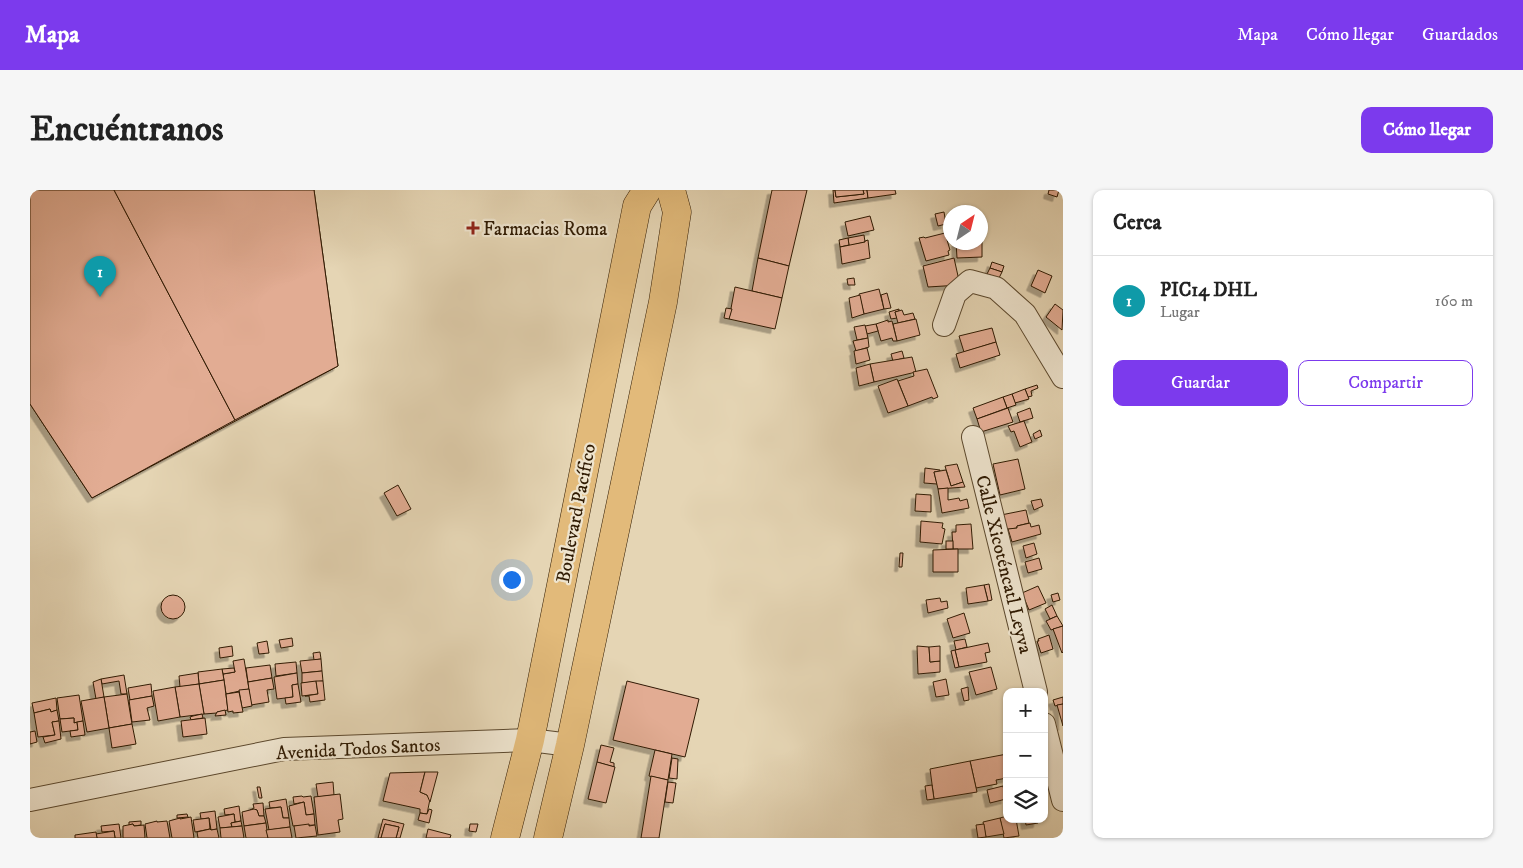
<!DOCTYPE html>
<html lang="es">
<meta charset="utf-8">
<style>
:root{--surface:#fff;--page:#f6f6f6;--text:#222;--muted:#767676;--line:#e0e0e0;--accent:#7c3aed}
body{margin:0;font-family:"IM FELL DW Pica",serif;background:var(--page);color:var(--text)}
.controls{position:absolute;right:15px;bottom:15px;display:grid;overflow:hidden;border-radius:10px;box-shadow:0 1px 4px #0004}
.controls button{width:45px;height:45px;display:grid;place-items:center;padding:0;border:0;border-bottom:1px solid var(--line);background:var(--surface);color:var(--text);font:25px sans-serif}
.compass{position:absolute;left:913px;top:15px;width:45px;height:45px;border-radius:50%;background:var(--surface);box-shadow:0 1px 4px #0004;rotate:35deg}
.you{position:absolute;left:481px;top:389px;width:18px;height:18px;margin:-12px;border:4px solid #fff;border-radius:50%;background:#1a73e8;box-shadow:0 0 0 8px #1a73e833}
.badge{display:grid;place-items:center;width:32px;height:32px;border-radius:50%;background:var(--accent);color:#fff;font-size:16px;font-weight:700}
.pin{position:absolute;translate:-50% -41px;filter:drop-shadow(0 1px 2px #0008)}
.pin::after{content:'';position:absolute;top:26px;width:18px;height:15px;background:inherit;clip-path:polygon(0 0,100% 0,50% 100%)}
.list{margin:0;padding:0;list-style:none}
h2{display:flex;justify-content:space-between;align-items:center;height:65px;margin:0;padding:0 20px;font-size:21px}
h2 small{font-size:16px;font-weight:400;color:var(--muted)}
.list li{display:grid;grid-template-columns:32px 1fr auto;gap:15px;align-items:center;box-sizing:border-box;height:90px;padding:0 20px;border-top:1px solid var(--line)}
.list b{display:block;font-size:19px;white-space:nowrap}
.list p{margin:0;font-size:16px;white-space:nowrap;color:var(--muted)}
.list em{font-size:16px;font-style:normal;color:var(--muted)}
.actions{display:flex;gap:10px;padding:15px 20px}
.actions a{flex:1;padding:11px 0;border:1px solid var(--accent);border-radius:10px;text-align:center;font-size:18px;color:var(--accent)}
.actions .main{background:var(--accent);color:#fff}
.icon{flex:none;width:28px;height:28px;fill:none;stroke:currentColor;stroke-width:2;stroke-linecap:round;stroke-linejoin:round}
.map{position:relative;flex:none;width:1033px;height:648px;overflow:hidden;border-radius:10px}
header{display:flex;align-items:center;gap:30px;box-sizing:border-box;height:70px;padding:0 25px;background:var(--accent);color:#fff}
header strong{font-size:24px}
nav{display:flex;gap:28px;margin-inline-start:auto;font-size:18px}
.intro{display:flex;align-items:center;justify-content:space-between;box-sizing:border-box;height:120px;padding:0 30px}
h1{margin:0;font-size:35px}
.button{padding:12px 22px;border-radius:10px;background:var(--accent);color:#fff;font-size:18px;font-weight:700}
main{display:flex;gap:30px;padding:0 30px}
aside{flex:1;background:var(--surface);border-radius:10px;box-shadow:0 1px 4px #0004}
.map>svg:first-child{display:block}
.building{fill:#e2ac93;stroke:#2f1a02;filter:url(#shadow)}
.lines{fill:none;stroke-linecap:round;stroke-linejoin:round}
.street-casing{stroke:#5c492e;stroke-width:24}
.primary-casing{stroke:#2f1a02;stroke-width:29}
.street{stroke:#eee4ce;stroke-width:22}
.primary{stroke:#e2ba7a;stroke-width:28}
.poi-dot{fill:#8f2418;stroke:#eee4ce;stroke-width:2}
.labels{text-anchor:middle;stroke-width:4.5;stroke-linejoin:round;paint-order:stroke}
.poi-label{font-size:19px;fill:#2f1a02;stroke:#eee4ce;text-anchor:start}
.street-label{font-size:19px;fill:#2f1a02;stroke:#eee4ce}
</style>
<header>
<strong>Mapa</strong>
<nav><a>Mapa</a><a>Cómo llegar</a><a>Guardados</a></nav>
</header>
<div class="intro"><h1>Encuéntranos</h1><a class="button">Cómo llegar</a></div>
<main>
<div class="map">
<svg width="1033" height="648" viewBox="0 0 1033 648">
<defs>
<filter id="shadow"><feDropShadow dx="-4.5" dy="4.5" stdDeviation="0" flood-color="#0004"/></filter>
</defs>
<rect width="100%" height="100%" fill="#e5d5b4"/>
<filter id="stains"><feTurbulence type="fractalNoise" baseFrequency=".004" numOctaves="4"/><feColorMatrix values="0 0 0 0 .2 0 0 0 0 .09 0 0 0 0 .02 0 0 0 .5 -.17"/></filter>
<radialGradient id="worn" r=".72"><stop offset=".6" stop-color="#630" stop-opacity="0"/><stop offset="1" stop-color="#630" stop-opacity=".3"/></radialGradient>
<g class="building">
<path d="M0 0H284L308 176 62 308 0 214Z"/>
<path d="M0 0H84L205 230 62 308 0 214Z"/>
<path d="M84 0H284L308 176 205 230Z"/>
<path d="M742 0H777L759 76 728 68Z"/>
<path d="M803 0H805L806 7 834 4 833 0H837L838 8 804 13Z"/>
<path d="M805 0H833L834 4 806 7Z"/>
<path d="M837 0H865L866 4 838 8Z"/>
<path d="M1019 0H1029L1027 7 1018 4Z"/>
<path d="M914 22 916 34 908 36 905 24Z"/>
<path d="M840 26 844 40 818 46 815 32Z"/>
<path d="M915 43 920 60 918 61 919 65 896 71 889 48 894 47 895 48Z"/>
<path d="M834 45 835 52 819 56 818 48Z"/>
<path d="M951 46H952V67L927 68 926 52H951Z"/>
<path d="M818 48 819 55 810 57 809 50Z"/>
<path d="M838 50 840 68 812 74 810 57 835 52V51Z"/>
<path d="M728 68 759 76 752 108 722 101Z"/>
<path d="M924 68 930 95 898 97 893 76Z"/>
<path d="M962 72 974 76 972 82 960 78Z"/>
<path d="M960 78 972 82 969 88 957 84Z"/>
<path d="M1008 80 1022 86 1015 103 1001 96Z"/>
<path d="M824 88 825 95H818L817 89Z"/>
<path d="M705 97 752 108 745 139 699 129Z"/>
<path d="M849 99 854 119 834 124 829 104Z"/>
<path d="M857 103 861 118 854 119 851 105Z"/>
<path d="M830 105 834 124 822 128 819 108Z"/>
<path d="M1025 114 1033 120 1032 140 1016 127Z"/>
<path d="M696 118 702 119 699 129 694 128Z"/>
<path d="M869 119V121L865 122 867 128 861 129 859 122Z"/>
<path d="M872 120 874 125 883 123 885 129 868 133 865 122Z"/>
<path d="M886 129 890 145 867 151 863 134Z"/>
<path d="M858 130V132L862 131 867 151H863L862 148 851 151 846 134Z"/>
<path d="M846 134 848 141 837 144 835 136Z"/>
<path d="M835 135 838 148 827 150 824 137Z"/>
<path d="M962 138 966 152 934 162 929 146Z"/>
<path d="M838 148 839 157 826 161 823 151Z"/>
<path d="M966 152 970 165 930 178 926 164Z"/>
<path d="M837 158 840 170 826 174 824 161Z"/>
<path d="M872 161 874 168 863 171 861 164Z"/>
<path d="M882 167 886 182 844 192 840 174Z"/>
<path d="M840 174 844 192 829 196 826 178Z"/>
<path d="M897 179 908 207 903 209 902 207 878 216 868 191 884 186 883 182Z"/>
<path d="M867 189 878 216 858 223 848 196Z"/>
<path d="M1007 195 1008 198 1001 201 1002 206 998 207 995 199Z"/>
<path d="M995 199 999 209 985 213 982 204Z"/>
<path d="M982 204 986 215 977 218 973 207Z"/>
<path d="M973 207 977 218 947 229 943 218Z"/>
<path d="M978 218 983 232 951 242 947 229Z"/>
<path d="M1000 218 1003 228 990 232 987 223Z"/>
<path d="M994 231 1002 252 990 257 984 241 981 242 978 236Z"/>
<path d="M1010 240 1012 246 1005 249 1003 244Z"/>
<path d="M988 269 995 299 970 305 963 274Z"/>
<path d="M927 274 933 292 921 296 915 276Z"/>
<path d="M895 278 910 280V281L904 282 907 294 894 293Z"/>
<path d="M916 280 921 296 933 292 935 297 908 299 904 282Z"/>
<path d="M368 295 381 319 367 326 354 303Z"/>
<path d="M918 298V310L929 308 930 311 937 309 939 318 912 323 908 299Z"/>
<path d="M886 304 901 305V322L885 321Z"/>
<path d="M1011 309 1013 316 1004 320 1001 311Z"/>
<path d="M996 320 999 333 987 336V338L974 340 971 325Z"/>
<path d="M891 331 913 333 912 338 915 339 912 354 890 352Z"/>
<path d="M1000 333 1001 337 1009 335 1011 344 982 352 978 339 987 338V336Z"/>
<path d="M941 334 943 359H923L922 342H926V335Z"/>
<rect x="916" y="351" width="7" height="8"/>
<path d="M1004 353 1007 364 996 368 993 356Z"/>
<path d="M928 359V382H903V360Z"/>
<path d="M870 363H873L872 377H869Z"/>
<path d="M1009 368 1012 379 998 383 995 372Z"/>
<path d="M959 394 962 410 958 411 954 395Z"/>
<path d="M954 395 958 411 938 414 936 398Z"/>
<path d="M1008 396 1016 413 999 420 992 403Z"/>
<path d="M1028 403 1030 410 1023 412 1021 405Z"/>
<circle cx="143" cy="417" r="12"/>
<path d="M910 408 911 412 917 411 918 418 898 423 896 410Z"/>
<path d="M1022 415 1027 426 1020 429 1015 419Z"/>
<path d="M934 423 940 443 923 448 917 429Z"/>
<path d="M1027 426 1033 436 1021 440 1016 431Z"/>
<path d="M1033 436V462L1032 463 1023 439Z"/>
<path d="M1019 445 1023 459 1011 463 1007 451H1009L1008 449Z"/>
<path d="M262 448 263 456 251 458 249 450Z"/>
<path d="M935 449 937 457 926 460 924 451Z"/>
<path d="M237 451 239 463 229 464 227 453Z"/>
<path d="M958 453 960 462 955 463 957 472 929 477 925 460Z"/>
<path d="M202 456 203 466 190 468 189 458Z"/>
<path d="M887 456 899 457 900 472 910 471V482L888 484Z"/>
<path d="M910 456V471L900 472 899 457Z"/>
<path d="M925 460 929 477 925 478 921 461Z"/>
<path d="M290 462 291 469 284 470 283 463Z"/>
<path d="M214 469 219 499 196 504 193 484 205 482 203 471Z"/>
<path d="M291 469 292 481 272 483 270 471Z"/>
<path d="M266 472 267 483 246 486 245 474Z"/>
<path d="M240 475 242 488 218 492 216 478Z"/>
<path d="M961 477 967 499 946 505 939 482Z"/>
<path d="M204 478 205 482 193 484 192 479Z"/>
<path d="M192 479 194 490 169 494 168 482Z"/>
<path d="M292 481 293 491 272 493V483Z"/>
<path d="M168 483 169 494 150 497 149 486Z"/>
<path d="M267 483 268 494 262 495 263 507 247 509 244 487Z"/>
<path d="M94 485 97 504H91L89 491 72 494 71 489Z"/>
<path d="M242 488 244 499 237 500 239 512 221 515 218 492Z"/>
<path d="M71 489 74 507 66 509 63 492Z"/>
<path d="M916 489 919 505 906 507 903 492Z"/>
<path d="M194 490 198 520 187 522V523L174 524 169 494Z"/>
<path d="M286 491 288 504 272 506 271 493Z"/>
<path d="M286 491H293L295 510 280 512 279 506H275L288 504Z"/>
<path d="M597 491 669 509 655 567 583 550Z"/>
<path d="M121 494 122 506 100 510 98 498Z"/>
<path d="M169 494 174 524 150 527 145 497Z"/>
<path d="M268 494 271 512 256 514 255 508 263 507 262 495Z"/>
<path d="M145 497 150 527 128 531 123 501Z"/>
<path d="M938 497 939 510 934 511 931 499Z"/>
<path d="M219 499 222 516 212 518 209 500Z"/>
<path d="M209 502 213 522 203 523V521L198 522 196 504Z"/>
<path d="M97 504 102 534 79 538 74 507Z"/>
<path d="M49 505 53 531 44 533V528L30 529 27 508Z"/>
<path d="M122 506 124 516 117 518 120 530 102 532 99 510Z"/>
<path d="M74 507 79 538 57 542 51 511Z"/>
<path d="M1033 507V514L1025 516 1023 510Z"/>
<path d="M26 508 27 520 21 522 20 519 4 523 2 513Z"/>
<path d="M1033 514V536L1027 515Z"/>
<path d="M20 519 21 522 27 520 29 531 22 532 25 545 8 547 4 523Z"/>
<path d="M195 520 196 525 185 526 187 522Z"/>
<path d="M172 524 173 528 161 530 160 527 163 526Z"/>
<path d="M44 528V533L47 532 48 540 32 542 30 529Z"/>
<path d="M175 528 177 544 153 547 151 531Z"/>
<path d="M29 531 31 549 15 553 13 547 25 545 22 532Z"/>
<path d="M53 531 55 545 41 547 40 541 48 540 47 532Z"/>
<path d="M102 534 106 554 82 558 79 538Z"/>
<path d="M5 541 7 552 0 554V542Z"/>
<path d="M571 555 584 558 580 572 584 573V577L567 572Z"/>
<path d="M625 560 642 564 638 590 619 586Z"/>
<path d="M977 564V588L966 590 967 594 946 598 940 571Z"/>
<path d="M642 568 648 569 647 589 639 588Z"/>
<path d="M940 571 947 602 904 609 900 579Z"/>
<path d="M567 572 585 577 576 613 558 609Z"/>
<path d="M395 582 390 602 397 605 400 609 397 624 390 623V619L353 611 360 583Z"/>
<path d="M395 582H408L400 612 397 605 390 602Z"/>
<path d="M621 586 638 590 629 648H611Z"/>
<path d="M303 592 304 605 288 607 286 594Z"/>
<path d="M638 592 646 593 643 613 635 612Z"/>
<path d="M902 595 904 609 897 610 895 596Z"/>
<path d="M973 596 976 609 960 613 957 600Z"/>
<path d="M227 597H230L232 608H229Z"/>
<path d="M310 604 313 629 308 630 310 642 288 645 284 607Z"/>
<path d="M272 606 273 607 281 606 284 624 276 625 274 612 264 614 263 607Z"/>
<path d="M256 609 259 628H253L251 617 240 618 239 612Z"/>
<path d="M274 612 276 625 284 624 285 635 263 636 259 616Z"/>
<path d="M233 613 234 626H229L227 620H220L224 618 223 614Z"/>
<path d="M209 616 211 631 205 632 204 624 195 625 194 619Z"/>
<path d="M251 617 253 628H259L260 637 239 640 235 619Z"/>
<path d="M224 619 227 620 229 626H234L236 633 214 636 212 622Z"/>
<path d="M399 619 402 620 399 633 388 630 390 623 397 624Z"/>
<path d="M185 621 187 639 181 640 179 628 171 629 170 623Z"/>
<path d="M157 624 158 627 147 628V625Z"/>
<path d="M204 624 205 632 201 633 202 637 190 638 188 627Z"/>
<path d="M977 626V629H986L989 646 974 648 970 628Z"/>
<path d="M161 627 164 648H142L139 631 150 628V629Z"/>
<path d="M179 628 180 639 165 642 163 630Z"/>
<path d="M970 628 974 644 956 647 953 632Z"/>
<path d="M353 629 374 634 370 648H366L369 637 355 634 351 648H348Z"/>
<path d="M995 629H1008V633L996 635Z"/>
<path d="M111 631V635L104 636 103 634 99 635V632Z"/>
<path d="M127 631V632L137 631 140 648H117L115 634Z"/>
<path d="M211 631 212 636 202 637 201 633Z"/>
<path d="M236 633 238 648H216L214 636Z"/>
<path d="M89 634 91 648H85L84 641 72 642 71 636Z"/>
<path d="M103 634 104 636 114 635 115 648H93V636Z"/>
<path d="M279 634V636L285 635 287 646 266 648 264 636Z"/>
<path d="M355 634 369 637 366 648H351Z"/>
<path d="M440 634H448L446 642 439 641Z"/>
<path d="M954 634 956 647 948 648 946 635Z"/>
<path d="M212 636 214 648H191L190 638Z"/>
<path d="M260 637 262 648H238L236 640Z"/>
<path d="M180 639 181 640 187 639 189 648H168L167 642Z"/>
<path d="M398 639 421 645 420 648H396Z"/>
<path d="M84 641 85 648H67L66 644Z"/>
<path d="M66 642 67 648H45V645Z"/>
</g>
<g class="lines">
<g class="street-casing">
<g id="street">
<path d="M914 135 925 104 940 91 966 98 995 124 1033 187"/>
<path d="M943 247 1006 502"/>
<path d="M1014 534 1033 610"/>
<path d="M0 610 254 559 500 550 540 555"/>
</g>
</g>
<g class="primary-casing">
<g id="primary">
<path d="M475 648 500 550 607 16 617 0"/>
<path d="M518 648 540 555 633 112 647 22 641 0"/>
</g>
</g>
<use href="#street" class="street"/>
<use href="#primary" class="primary"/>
</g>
<path class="poi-dot" d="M440.5 30.5h5v5h5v5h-5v5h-5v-5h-5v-5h5z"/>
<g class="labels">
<g class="poi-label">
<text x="453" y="45">Farmacias Roma</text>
</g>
<g class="street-label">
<text transform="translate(545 323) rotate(-79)" y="7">Boulevard Pacífico</text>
<text transform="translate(975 374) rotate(76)" y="7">Calle Xicoténcatl Leyva</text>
<text transform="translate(328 558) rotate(-3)" y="7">Avenida Todos Santos</text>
</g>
</g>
<rect width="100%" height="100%" filter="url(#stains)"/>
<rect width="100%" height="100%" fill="url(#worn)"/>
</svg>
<div class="controls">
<button>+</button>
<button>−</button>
<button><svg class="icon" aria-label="layers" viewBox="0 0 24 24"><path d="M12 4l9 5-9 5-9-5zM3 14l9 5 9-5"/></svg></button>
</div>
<svg class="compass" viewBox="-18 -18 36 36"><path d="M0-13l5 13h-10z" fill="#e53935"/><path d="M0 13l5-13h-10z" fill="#767676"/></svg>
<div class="you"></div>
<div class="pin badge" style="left:70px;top:107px;background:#0f9aa8">1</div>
</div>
<aside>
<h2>Cerca<small></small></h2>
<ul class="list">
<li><span class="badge" style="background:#0f9aa8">1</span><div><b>PIC14 DHL</b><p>Lugar</p></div><em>160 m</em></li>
</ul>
<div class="actions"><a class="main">Guardar</a><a>Compartir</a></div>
</aside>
</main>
